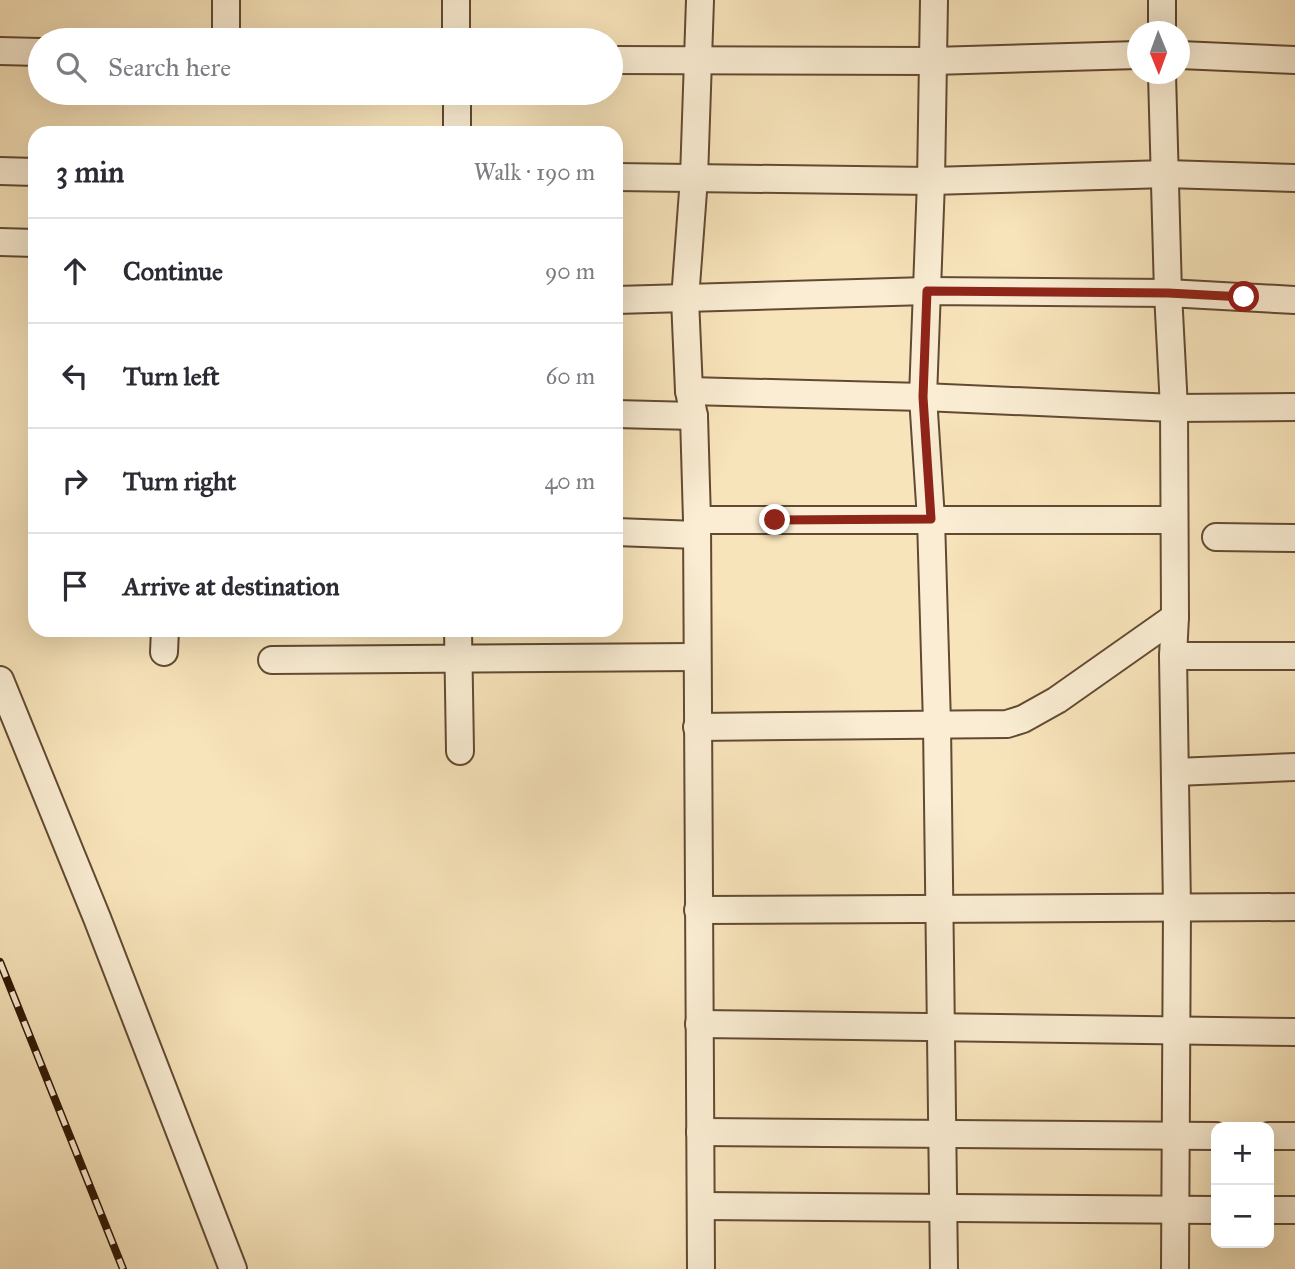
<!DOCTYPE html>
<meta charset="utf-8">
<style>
:root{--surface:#fff;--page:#f2f2f3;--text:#2b2b33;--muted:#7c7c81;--line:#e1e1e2}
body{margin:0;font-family:"IM FELL Great Primer",serif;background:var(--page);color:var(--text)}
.controls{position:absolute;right:21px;bottom:21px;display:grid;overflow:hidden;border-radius:14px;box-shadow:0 7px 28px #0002}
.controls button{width:63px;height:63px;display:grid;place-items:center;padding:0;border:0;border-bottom:2px solid var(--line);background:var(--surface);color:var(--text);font:35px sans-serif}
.compass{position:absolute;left:1127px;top:21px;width:63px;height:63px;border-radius:50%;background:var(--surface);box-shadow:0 7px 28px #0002;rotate:179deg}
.stop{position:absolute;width:21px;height:21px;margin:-16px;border:5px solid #8f2418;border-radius:50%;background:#fff}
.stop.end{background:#8f2418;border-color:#fff;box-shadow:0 2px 7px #0008}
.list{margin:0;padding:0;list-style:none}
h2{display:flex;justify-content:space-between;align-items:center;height:91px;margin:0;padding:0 28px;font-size:30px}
h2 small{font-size:23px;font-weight:400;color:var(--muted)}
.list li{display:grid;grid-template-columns:46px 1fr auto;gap:21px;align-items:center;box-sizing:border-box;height:105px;padding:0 28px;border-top:2px solid var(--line)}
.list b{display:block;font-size:26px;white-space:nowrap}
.list em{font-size:23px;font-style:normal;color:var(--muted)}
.icon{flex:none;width:38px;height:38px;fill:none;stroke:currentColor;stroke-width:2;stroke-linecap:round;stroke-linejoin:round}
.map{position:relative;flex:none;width:1295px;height:1269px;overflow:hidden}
.search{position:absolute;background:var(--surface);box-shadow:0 7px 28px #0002;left:28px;top:28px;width:595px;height:77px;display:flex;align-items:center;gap:18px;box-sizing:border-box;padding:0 24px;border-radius:38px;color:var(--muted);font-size:26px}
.panel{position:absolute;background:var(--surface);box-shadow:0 7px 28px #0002;left:28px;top:126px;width:595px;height:511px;border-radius:21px}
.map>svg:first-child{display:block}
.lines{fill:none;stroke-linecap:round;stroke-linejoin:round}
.minor-casing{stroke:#624a32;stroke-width:30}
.minor{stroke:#faedd3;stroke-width:26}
.rail-casing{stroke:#301704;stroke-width:8}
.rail{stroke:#faedd3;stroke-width:5;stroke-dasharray:16;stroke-linecap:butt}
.route{stroke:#8f2418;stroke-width:9}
</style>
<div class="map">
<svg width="1295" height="1269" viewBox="0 0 1295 1269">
<rect width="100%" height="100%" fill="#f8e4bb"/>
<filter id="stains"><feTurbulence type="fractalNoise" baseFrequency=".00286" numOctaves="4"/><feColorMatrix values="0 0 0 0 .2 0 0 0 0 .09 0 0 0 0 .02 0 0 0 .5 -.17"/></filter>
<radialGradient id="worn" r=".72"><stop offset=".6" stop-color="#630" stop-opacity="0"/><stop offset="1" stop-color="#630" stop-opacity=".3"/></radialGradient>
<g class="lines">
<g class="minor-casing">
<g id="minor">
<path d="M456 0V40"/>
<path d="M700 0 694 178 685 299 689 391 694 416 697 520 701 1269"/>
<path d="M934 0 931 181 923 397 931 519 937 724 944 1269"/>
<path d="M1162 32V0"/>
<path d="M226 40V0"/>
<path d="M0 51 40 52"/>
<path d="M1180 55 1295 60"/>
<path d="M611 60 933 61 1138 55"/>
<path d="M1162 74 1168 293 1174 408 1175 617 1173 656 1177 907 1175 1269"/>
<path d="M457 93V133"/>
<path d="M0 171 35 172"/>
<path d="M616 177 931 181 1166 174 1295 178"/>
<path d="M0 242 35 243"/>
<path d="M616 300 927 291 1168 293 1295 300"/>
<path d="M689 391 923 397 1174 408 1295 407"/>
<path d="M616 414 694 416"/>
<path d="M697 520H1173"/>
<path d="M616 532 697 535"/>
<path d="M1216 537 1295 538"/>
<path d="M458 630 460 751"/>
<path d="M164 652 165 630"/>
<path d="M1173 656H1295"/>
<path d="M272 660 696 657"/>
<path d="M0 680 97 918 233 1269"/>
<path d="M697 727 1007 724 1023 719 1057 700 1175 617"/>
<path d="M1176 772 1295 767"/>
<path d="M698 910 1295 907"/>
<path d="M699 1024 1295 1032"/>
<path d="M700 1132 1216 1136"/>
<path d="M1269 1136H1295"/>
<path d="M701 1206 1216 1210"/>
<path d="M1269 1210H1295"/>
</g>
</g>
<use href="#minor" class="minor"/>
<g class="rail-casing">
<path id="rail" d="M0 962 123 1269"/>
</g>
<use href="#rail" class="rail"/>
</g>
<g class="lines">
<path class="route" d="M775 520 931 519 923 397 927 291 1168 293 1244 297"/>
</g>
<rect width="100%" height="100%" filter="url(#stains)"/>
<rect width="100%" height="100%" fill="url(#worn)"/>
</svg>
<div class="controls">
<button>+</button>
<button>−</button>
</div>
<svg class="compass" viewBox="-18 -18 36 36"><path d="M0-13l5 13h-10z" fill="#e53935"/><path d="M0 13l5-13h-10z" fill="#7c7c81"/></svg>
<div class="stop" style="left:1244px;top:297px"></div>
<div class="stop end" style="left:775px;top:520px"></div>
<div class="search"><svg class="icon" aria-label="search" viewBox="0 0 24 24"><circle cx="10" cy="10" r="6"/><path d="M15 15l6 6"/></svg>Search here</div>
<section class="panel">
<h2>3 min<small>Walk · 190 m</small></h2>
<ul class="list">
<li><svg class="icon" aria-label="ahead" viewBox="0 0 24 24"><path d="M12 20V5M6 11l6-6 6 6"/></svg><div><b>Continue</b></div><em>90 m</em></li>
<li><svg class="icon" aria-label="left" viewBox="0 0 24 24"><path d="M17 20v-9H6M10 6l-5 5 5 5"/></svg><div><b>Turn left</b></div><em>60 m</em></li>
<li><svg class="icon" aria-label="right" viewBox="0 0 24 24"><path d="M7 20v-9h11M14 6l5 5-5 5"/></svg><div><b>Turn right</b></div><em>40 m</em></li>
<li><svg class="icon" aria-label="arrive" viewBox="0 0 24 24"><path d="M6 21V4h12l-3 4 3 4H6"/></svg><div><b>Arrive at destination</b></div></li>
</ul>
</section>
</div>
